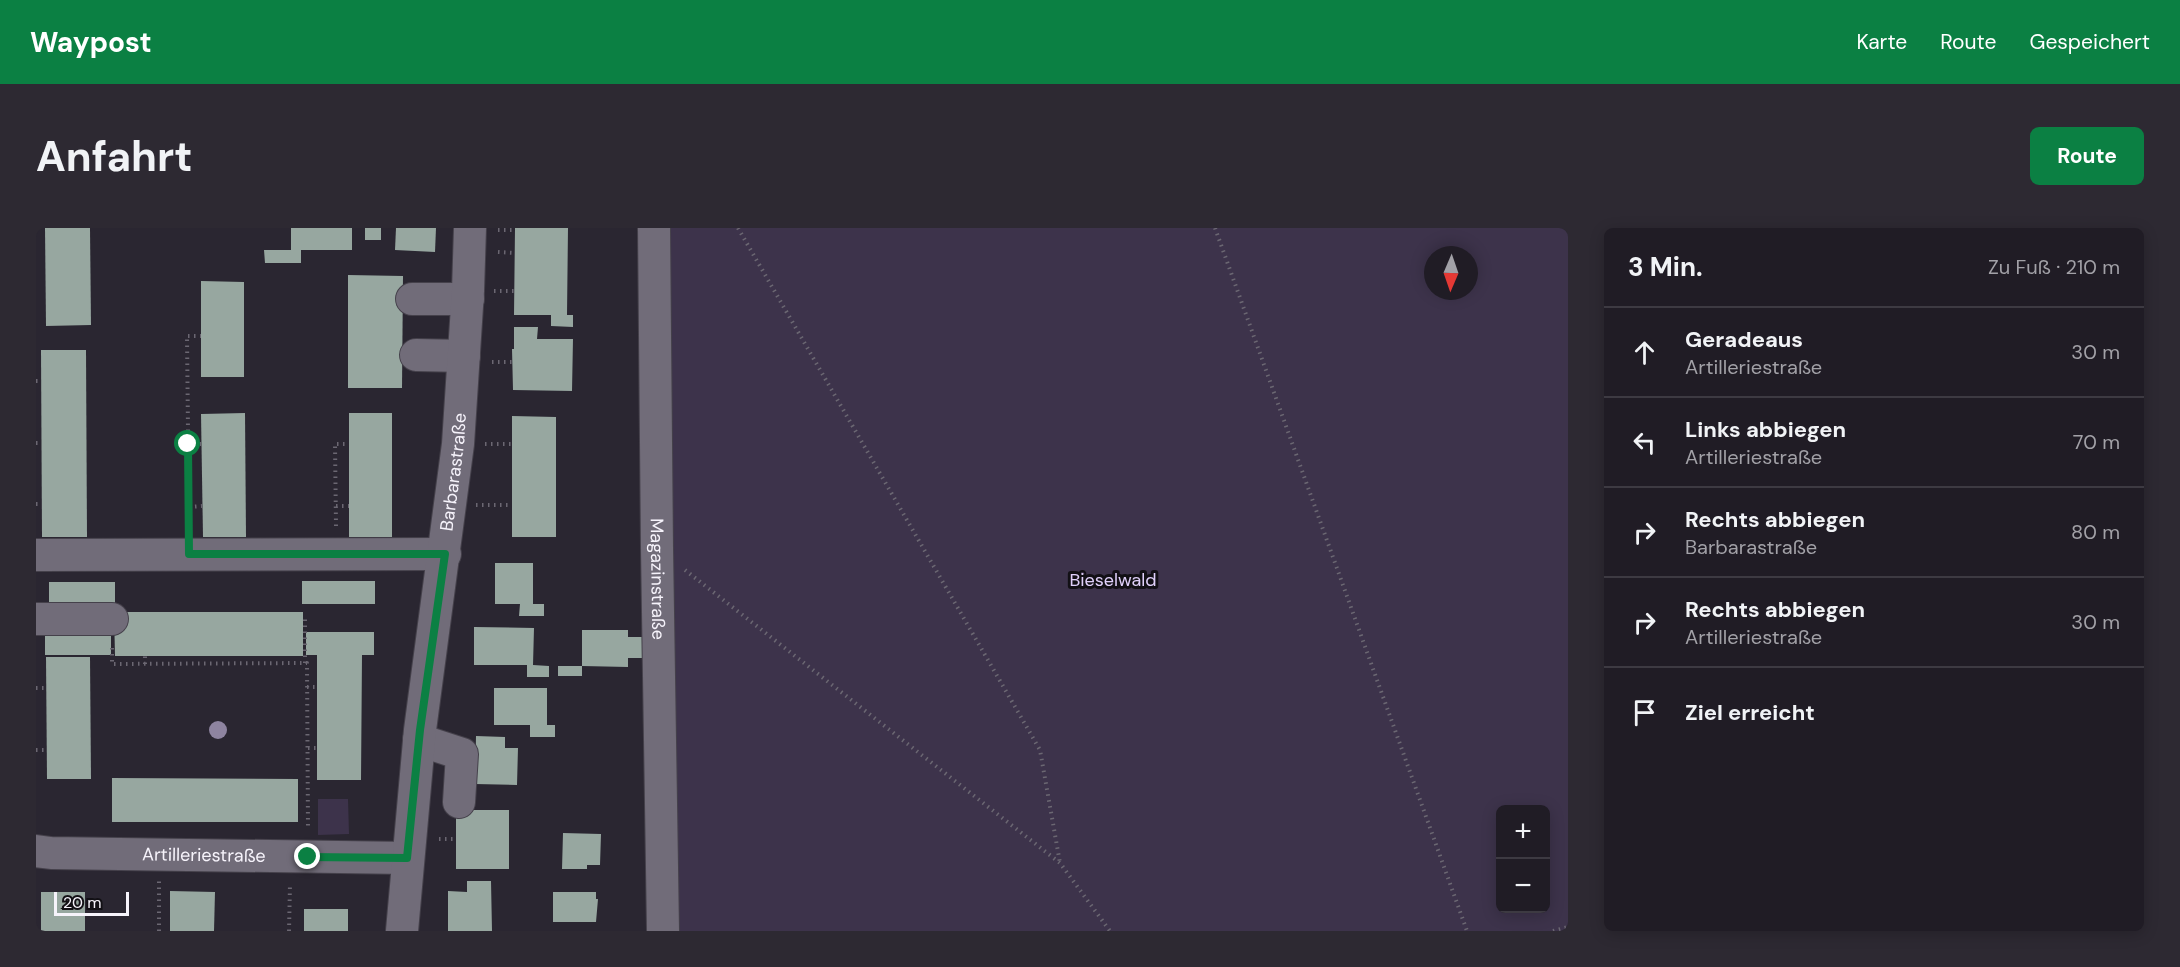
<!DOCTYPE html>
<html lang="de">
<meta charset="utf-8">
<style>
:root{--surface:#201c25;--page:#2d2932;--text:#f1f3f6;--muted:#a2a1a7;--line:#3d3a42;--accent:#0b8043}
body{margin:0;font-family:"DM Sans",sans-serif;background:var(--page);color:var(--text)}
.controls{position:absolute;right:18px;bottom:18px;display:grid;overflow:hidden;border-radius:9px;box-shadow:0 3px 15px #0003}
.controls button{width:54px;height:54px;display:grid;place-items:center;padding:0;border:0;border-bottom:2px solid var(--line);background:var(--surface);color:var(--text);font:30px sans-serif}
.compass{position:absolute;left:1388px;top:18px;width:54px;height:54px;border-radius:50%;background:var(--surface);box-shadow:0 3px 15px #0003;rotate:182deg}
.scale{position:absolute;left:18px;bottom:15px;width:75px;box-sizing:border-box;padding-left:6px;border:3px solid #f6f3fb;border-top:0;font-size:16px;line-height:21px;white-space:nowrap;color:#f6f3fb;-webkit-text-stroke:4px #121015;paint-order:stroke}
.stop{position:absolute;width:18px;height:18px;margin:-14px;border:4px solid #0b8043;border-radius:50%;background:#fff}
.stop.end{background:#0b8043;border-color:#fff;box-shadow:0 2px 6px #0008}
.list{margin:0;padding:0;list-style:none}
h2{display:flex;justify-content:space-between;align-items:center;height:78px;margin:0;padding:0 24px;font-size:26px}
h2 small{font-size:20px;font-weight:400;color:var(--muted)}
.list li{display:grid;grid-template-columns:39px 1fr auto;gap:18px;align-items:center;box-sizing:border-box;height:90px;padding:0 24px;border-top:2px solid var(--line)}
.list b{display:block;font-size:22px;white-space:nowrap}
.list p{margin:0;font-size:20px;white-space:nowrap;color:var(--muted)}
.list em{font-size:20px;font-style:normal;color:var(--muted)}
.icon{flex:none;width:33px;height:33px;fill:none;stroke:currentColor;stroke-width:2;stroke-linecap:round;stroke-linejoin:round}
.map{position:relative;flex:none;width:1532px;height:703px;overflow:hidden;border-radius:9px}
header{display:flex;align-items:center;gap:36px;box-sizing:border-box;height:84px;padding:0 30px;background:var(--accent);color:#fff}
header strong{font-size:28px}
nav{display:flex;gap:33px;margin-inline-start:auto;font-size:21px}
.intro{display:flex;align-items:center;justify-content:space-between;box-sizing:border-box;height:144px;padding:0 36px}
h1{margin:0;font-size:42px}
.button{padding:15px 27px;border-radius:9px;background:var(--accent);color:#fff;font-size:21px;font-weight:700}
main{display:flex;gap:36px;padding:0 36px}
aside{flex:1;background:var(--surface);border-radius:9px;box-shadow:0 3px 15px #0003}
.map>svg:first-child{display:block}
.green{fill:#3d334b;fill-rule:evenodd}
.building{fill:#97a7a0}
.lines{fill:none;stroke-linecap:round;stroke-linejoin:round}
.minor-casing{stroke:#45414b;stroke-width:34}
.path{stroke:#6b6772;stroke-width:4;stroke-dasharray:1.5 4.5;stroke-linecap:butt}
.minor{stroke:#716c79;stroke-width:32}
.tree{fill:#8e84a0}
.route{stroke:#0b8043;stroke-width:8}
.labels{text-anchor:middle;stroke-width:6;stroke-linejoin:round;paint-order:stroke}
.street-label{font-size:18px;fill:#f6f3fb;stroke:#121015}
.park-label{font-size:18px;fill:#e0d0fa;stroke:#121015}
</style>
<header>
<strong>Waypost</strong>
<nav><a>Karte</a><a>Route</a><a>Gespeichert</a></nav>
</header>
<div class="intro"><h1>Anfahrt</h1><a class="button">Route</a></div>
<main>
<div class="map">
<svg width="1532" height="703" viewBox="0 0 1532 703">
<rect width="100%" height="100%" fill="#2a2631"/>
<g class="green">
<path d="M623 0H1532V703H639ZM1397 27H1433V63H1397ZM1464 582H1510V680H1464Z"/>
<path d="M282 571H312L313 606 282 607Z"/>
</g>
<g class="building">
<path d="M9 0H54L55 97 10 98Z"/>
<path d="M255 0H316V22H265V35H229L228 22H255Z"/>
<rect x="329" y="0" width="16" height="12"/>
<path d="M360 0H400L399 24 359 22Z"/>
<path d="M479 0H532L531 87H537V99L515 98V87H478Z"/>
<path d="M312 47 367 48 366 160H312Z"/>
<path d="M165 53 208 54V149H165Z"/>
<path d="M478 99H502L501 111H537L536 163 477 162 476 121H478Z"/>
<path d="M5 122H50L51 309H6Z"/>
<path d="M209 185 210 309H167L165 186Z"/>
<rect x="313" y="185" width="43" height="124"/>
<path d="M476 188 520 189V309H476Z"/>
<path d="M459 335H497V376H508V388H483L484 376H459Z"/>
<rect x="266" y="353" width="73" height="23"/>
<rect x="13" y="354" width="66" height="22"/>
<path d="M78 384H267V428H79Z"/>
<path d="M438 399 498 400 497 437 513 438V449H491V437H438Z"/>
<path d="M546 402H592V409H613L612 430H592V439L546 438Z"/>
<path d="M270 404H338V427H326L325 552H281V427H270Z"/>
<path d="M9 405 75 406V427H9Z"/>
<path d="M10 429H54L55 551H11Z"/>
<rect x="522" y="438" width="24" height="10"/>
<path d="M458 460H511V497H519V509H494V497H458Z"/>
<path d="M440 508 469 509V520H482L481 557 439 556Z"/>
<path d="M76 550 262 551V594H76Z"/>
<rect x="420" y="582" width="53" height="59"/>
<path d="M527 605 565 606 564 637H551V641H526Z"/>
<path d="M431 653H455L456 703H412V663L431 664Z"/>
<path d="M134 663 179 664 178 703H134Z"/>
<rect x="5" y="664" width="44" height="39"/>
<path d="M517 664H560V671H562L560 694H517Z"/>
<rect x="268" y="681" width="44" height="22"/>
</g>
<g class="lines">
<g class="minor-casing">
<g id="minor">
<path id="s1" d="M618 0 621 320 627 703"/>
<path d="M376 71H432"/>
<path d="M380 127 428 128"/>
<path d="M0 327 409 326"/>
<path d="M0 391H76"/>
<path d="M383 512 426 526 423 574"/>
<path id="s2" d="M0 623 15 625 371 630"/>
<path id="s3" d="M366 703 384 502 422 216 432 63 434 0"/>
</g>
</g>
<g class="path">
<path d="M702 0 1004 522 1024 635"/>
<path d="M1179 0 1431 703"/>
<path d="M462 2H479"/>
<path d="M462 24 479 25"/>
<path d="M458 63H479"/>
<path d="M456 134H476"/>
<path d="M0 153H5"/>
<path d="M0 215H5"/>
<path d="M152 216H165"/>
<path d="M449 216H476"/>
<path d="M0 276H6"/>
<path d="M440 277H476"/>
<path d="M300 278H313"/>
<path d="M153 279 166 278"/>
<path d="M300 298 299 216H313"/>
<path d="M153 299 151 108H165"/>
<path d="M649 342 1024 635 1074 703"/>
<path d="M76 420V436L271 435 272 601"/>
<path d="M269 435V391"/>
<path d="M109 436V428"/>
<path d="M271 459H281"/>
<path d="M0 460H10"/>
<path d="M272 520H281"/>
<path d="M0 522H10"/>
<path d="M403 611H420"/>
<path d="M123 703V653"/>
<path d="M253 703 254 656"/>
<path d="M1517 703 1532 699"/>
</g>
<use href="#minor" class="minor"/>
</g>
<circle class="tree" cx="182" cy="502" r="9"/>
<g class="lines">
<path class="route" d="M152 216 153 326H409L384 502 371 630 272 629"/>
</g>
<g class="labels">
<g class="street-label">
<text dy="6" stroke="none"><textPath href="#s3" startOffset="462">Barbarastraße</textPath></text>
<text dy="6" stroke="none"><textPath href="#s1" startOffset="351">Magazinstraße</textPath></text>
<text dy="6" stroke="none"><textPath href="#s2" startOffset="168">Artilleriestraße</textPath></text>
</g>
<g class="park-label">
<text x="1077" y="358">Bieselwald</text>
</g>
</g>
</svg>
<div class="controls">
<button>+</button>
<button>−</button>
</div>
<svg class="compass" viewBox="-18 -18 36 36"><path d="M0-13l5 13h-10z" fill="#e53935"/><path d="M0 13l5-13h-10z" fill="#a2a1a7"/></svg>
<div class="scale">20 m</div>
<div class="stop" style="left:152px;top:216px"></div>
<div class="stop end" style="left:272px;top:629px"></div>
</div>
<aside>
<h2>3 Min.<small>Zu Fuß · 210 m</small></h2>
<ul class="list">
<li><svg class="icon" aria-label="ahead" viewBox="0 0 24 24"><path d="M12 20V5M6 11l6-6 6 6"/></svg><div><b>Geradeaus</b><p>Artilleriestraße</p></div><em>30 m</em></li>
<li><svg class="icon" aria-label="left" viewBox="0 0 24 24"><path d="M17 20v-9H6M10 6l-5 5 5 5"/></svg><div><b>Links abbiegen</b><p>Artilleriestraße</p></div><em>70 m</em></li>
<li><svg class="icon" aria-label="right" viewBox="0 0 24 24"><path d="M7 20v-9h11M14 6l5 5-5 5"/></svg><div><b>Rechts abbiegen</b><p>Barbarastraße</p></div><em>80 m</em></li>
<li><svg class="icon" aria-label="right" viewBox="0 0 24 24"><path d="M7 20v-9h11M14 6l5 5-5 5"/></svg><div><b>Rechts abbiegen</b><p>Artilleriestraße</p></div><em>30 m</em></li>
<li><svg class="icon" aria-label="arrive" viewBox="0 0 24 24"><path d="M6 21V4h12l-3 4 3 4H6"/></svg><div><b>Ziel erreicht</b></div></li>
</ul>
</aside>
</main>
